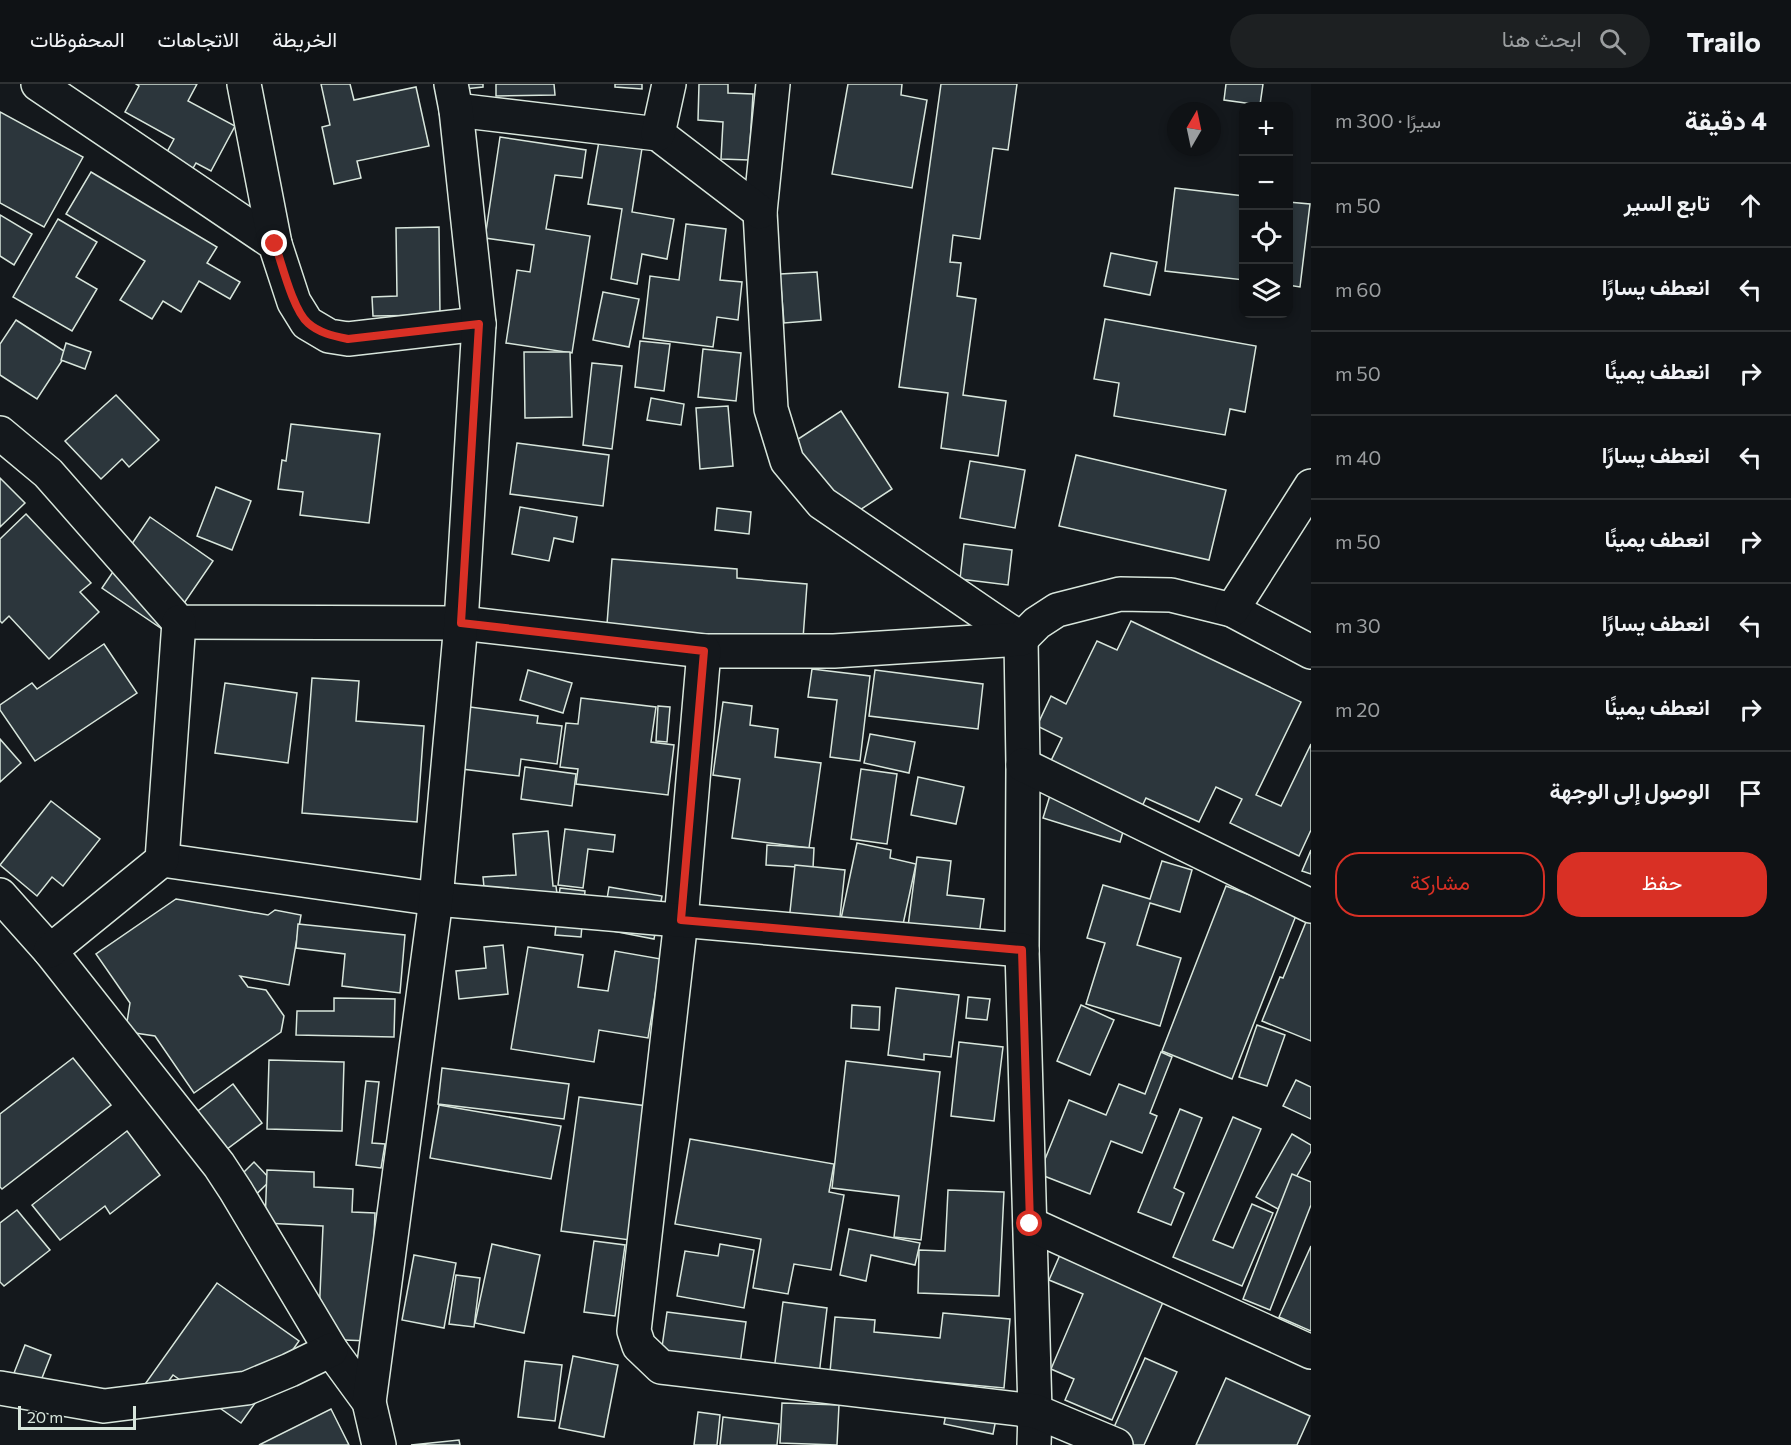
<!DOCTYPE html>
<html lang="ar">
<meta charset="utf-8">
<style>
:root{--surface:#0f1215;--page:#1d2022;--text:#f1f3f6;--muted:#9b9ea0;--line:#2f3234;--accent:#d93025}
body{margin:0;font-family:Commissioner,Vazirmatn,sans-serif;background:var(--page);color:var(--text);direction:rtl}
.controls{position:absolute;right:18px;top:18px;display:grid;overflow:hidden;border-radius:12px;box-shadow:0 3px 9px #0003}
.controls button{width:54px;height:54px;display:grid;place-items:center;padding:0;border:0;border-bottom:2px solid var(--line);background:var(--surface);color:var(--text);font:30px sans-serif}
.compass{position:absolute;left:1167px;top:18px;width:54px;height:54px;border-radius:50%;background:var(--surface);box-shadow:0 3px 9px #0003;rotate:9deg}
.scale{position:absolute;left:18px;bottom:15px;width:118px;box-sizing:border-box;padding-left:6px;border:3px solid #d8e6dc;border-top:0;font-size:16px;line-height:21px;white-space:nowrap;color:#d8e6dc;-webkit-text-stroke:4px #14181c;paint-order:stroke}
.stop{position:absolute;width:18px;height:18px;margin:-14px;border:4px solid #d93025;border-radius:50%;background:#fff}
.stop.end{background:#d93025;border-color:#fff;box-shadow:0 2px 6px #0008}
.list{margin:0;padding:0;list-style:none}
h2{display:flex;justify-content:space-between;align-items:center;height:78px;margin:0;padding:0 24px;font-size:26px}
h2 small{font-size:20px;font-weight:400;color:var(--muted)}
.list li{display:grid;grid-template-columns:39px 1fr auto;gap:18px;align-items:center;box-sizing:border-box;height:84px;padding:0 24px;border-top:2px solid var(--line)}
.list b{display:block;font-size:22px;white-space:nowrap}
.list em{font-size:20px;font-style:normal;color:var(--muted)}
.actions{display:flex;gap:12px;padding:18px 24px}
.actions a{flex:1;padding:14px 0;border:2px solid var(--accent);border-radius:24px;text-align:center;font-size:21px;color:var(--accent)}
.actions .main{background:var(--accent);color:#fff}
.icon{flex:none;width:33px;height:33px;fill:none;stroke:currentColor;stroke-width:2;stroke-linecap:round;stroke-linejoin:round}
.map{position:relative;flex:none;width:1311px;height:1361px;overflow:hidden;direction:ltr}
header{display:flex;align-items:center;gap:36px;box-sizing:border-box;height:84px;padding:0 30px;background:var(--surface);border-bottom:2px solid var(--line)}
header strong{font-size:28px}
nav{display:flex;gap:33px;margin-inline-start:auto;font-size:21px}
.search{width:420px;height:54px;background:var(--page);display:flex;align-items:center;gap:15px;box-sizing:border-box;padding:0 21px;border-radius:33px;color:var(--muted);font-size:22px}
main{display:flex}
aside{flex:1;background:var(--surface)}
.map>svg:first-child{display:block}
.building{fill:#2c363c;stroke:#d8e6dc;stroke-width:1.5}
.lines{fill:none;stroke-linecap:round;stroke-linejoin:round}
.minor-casing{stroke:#d8e6dc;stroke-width:36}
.minor{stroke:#14181c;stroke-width:33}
.route{stroke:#d93025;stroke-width:8}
</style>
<header>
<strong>Trailo</strong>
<div class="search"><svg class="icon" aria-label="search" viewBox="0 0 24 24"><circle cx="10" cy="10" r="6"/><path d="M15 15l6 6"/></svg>ابحث هنا</div>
<nav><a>الخريطة</a><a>الاتجاهات</a><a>المحفوظات</a></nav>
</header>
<main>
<aside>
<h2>4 دقيقة<small>سيرًا · 300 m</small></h2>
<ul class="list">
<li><svg class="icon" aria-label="ahead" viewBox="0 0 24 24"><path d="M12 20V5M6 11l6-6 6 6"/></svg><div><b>تابع السير</b></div><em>50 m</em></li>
<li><svg class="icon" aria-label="left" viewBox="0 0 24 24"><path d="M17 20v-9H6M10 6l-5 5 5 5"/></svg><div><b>انعطف يسارًا</b></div><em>60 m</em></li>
<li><svg class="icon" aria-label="right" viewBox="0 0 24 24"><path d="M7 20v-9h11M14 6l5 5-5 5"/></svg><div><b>انعطف يمينًا</b></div><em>50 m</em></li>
<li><svg class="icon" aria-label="left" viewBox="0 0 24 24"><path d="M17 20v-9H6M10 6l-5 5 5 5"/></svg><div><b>انعطف يسارًا</b></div><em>40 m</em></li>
<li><svg class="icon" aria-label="right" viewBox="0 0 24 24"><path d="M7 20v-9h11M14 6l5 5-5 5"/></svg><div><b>انعطف يمينًا</b></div><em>50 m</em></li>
<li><svg class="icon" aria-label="left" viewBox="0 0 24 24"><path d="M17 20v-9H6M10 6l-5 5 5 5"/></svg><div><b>انعطف يسارًا</b></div><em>30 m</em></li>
<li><svg class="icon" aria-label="right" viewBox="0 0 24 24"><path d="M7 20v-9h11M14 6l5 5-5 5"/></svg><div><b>انعطف يمينًا</b></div><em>20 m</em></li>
<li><svg class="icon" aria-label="arrive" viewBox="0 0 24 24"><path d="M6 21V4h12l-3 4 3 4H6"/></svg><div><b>الوصول إلى الوجهة</b></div></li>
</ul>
<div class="actions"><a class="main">حفظ</a><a>مشاركة</a></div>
</aside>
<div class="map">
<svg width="1311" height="1361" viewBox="0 0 1311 1361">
<rect width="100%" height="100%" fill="#14181c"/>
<g class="building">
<path d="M136 0H197L188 17 235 42 211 87 196 79 188 93 161 79 174 55 125 28 139 2Z"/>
<path d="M321 0H350L354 16 416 3 429 62 357 77 361 94 334 100 322 43 330 41Z"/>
<path d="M454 0H483V3L455 6Z"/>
<path d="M496 0H554L555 11 496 12Z"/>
<path d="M615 0H642V5L615 3Z"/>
<path d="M699 0H728V9L753 10 749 76 721 75 723 38 698 36Z"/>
<path d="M848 0H902L901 11 927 16 912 104 832 90Z"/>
<path d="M941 0H1017L1008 66 993 64 980 155 953 151 950 178 961 179 957 212 976 215 963 311 1006 317 998 372 941 364 948 309 899 303Z"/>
<path d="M1226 0H1263L1260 21 1224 16Z"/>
<path d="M0 28 83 73 44 143 0 119Z"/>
<path d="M500 53 586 66 582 94 555 91 546 145 590 152 572 269 506 259 517 186 530 188 534 161 485 154Z"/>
<path d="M599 57 642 64 632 128 674 135 667 175 642 170 637 200 611 195 622 125 588 120Z"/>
<path d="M91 88 217 163 207 179 240 198 230 215 199 197 181 228 163 217 152 235 120 216 145 177 66 130Z"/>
<path d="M1175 104 1244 112V196L1165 187Z"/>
<path d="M1288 118 1310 120 1300 203 1288 201Z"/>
<path d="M0 131 32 150 14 181 0 172Z"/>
<path d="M58 135 97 158 76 193 97 205 72 247 13 213Z"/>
<path d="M686 140 726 145 720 196 742 198 738 236 717 233 713 263 643 254 650 192 679 196Z"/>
<path d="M439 143 440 231 373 232 372 213 397 212 396 144Z"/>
<path d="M1111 169 1157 178 1150 211 1104 202Z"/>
<path d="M817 188 821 236 784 239 780 190Z"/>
<path d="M603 208 639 215 629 263 593 256Z"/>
<path d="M1105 235 1256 262 1245 328 1230 325 1225 351 1114 332 1119 299 1094 295Z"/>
<path d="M16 236 67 269 37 315 0 291V260Z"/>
<path d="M640 257 670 260 664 307 635 303Z"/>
<path d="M66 259 91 268 85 285 61 276Z"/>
<path d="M703 265 741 269 736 317 698 313Z"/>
<path d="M524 268H570L572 333 525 334Z"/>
<path d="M592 279 622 282 612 365 583 361Z"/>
<path d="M116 311 159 356 129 383 122 375 101 395 65 357Z"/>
<path d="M651 314 684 320 681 341 647 336Z"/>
<path d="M728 322 733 382 700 385 696 324Z"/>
<path d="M841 327 892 405 843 437 792 359Z"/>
<path d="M291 340 380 350 369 439 300 431 303 408 278 405 282 376 286 377Z"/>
<path d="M517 359 609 371 603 422 510 410Z"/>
<path d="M1076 371 1226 406 1209 476 1059 442Z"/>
<path d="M970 377 1025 386 1015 444 960 434Z"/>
<path d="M0 394 25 419 0 443Z"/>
<path d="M216 403 251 417 232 466 197 452Z"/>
<path d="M520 423 577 433 573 458 554 454 549 477 512 470Z"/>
<path d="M717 424 751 428 749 450 715 446Z"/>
<path d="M26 430 91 499 80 508 99 528 49 575 9 532 2 539 0 537V455Z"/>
<path d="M150 433 213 477 165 547 102 504Z"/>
<path d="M964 460 1012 466 1008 501 960 495Z"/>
<path d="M612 475 737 485V494L807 500 801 582 605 566Z"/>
<path d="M1131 537 1301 618 1256 711 1281 722 1311 660V746L1299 772 1230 739 1242 715 1216 703 1199 738 1146 714 1137 733 1045 689 1062 654 1037 642 1051 612 1066 620 1097 557 1117 566Z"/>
<path d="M104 560 137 609 35 677 0 626V621L32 599 37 605Z"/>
<path d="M812 585 870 592 860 677 830 673 837 616 808 613Z"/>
<path d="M528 586 572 599 563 629 520 616Z"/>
<path d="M875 586 983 600 978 645 869 632Z"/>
<path d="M312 594 359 597 356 637 424 642 417 738 302 729Z"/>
<path d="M225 599 297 609 288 679 215 669Z"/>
<path d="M581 614 656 623 651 658 674 661 668 711 576 700 578 685 560 683 566 639 578 640Z"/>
<path d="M723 618 752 622 750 641 778 645 775 673 821 679 809 764 732 754 740 695 713 691Z"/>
<path d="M658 622 670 623 667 658 656 657Z"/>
<path d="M470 623 538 632 537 639 562 642 557 680 521 675 519 692 462 685Z"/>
<path d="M870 650 915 658 909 689 864 679Z"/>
<path d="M0 655 21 679 0 698Z"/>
<path d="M525 683 576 690 572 722 521 715Z"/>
<path d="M861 685 897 690 887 760 851 755Z"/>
<path d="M918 693 964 703 956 740 911 731Z"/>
<path d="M1051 708 1128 731 1120 758 1043 734Z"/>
<path d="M51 717 100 755 63 802 52 793 37 812 0 781Z"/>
<path d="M565 745 615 751 613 768 588 765 583 804 558 801Z"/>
<path d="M548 747 553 802H556L558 818 487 833 483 793 516 791 513 750Z"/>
<path d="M857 759 891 766 890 774 916 780 902 845 838 849Z"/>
<path d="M767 761 814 764 813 784 766 781Z"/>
<path d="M1311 766V790L1302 787Z"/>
<path d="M917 773 951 777 947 811 984 815 977 866 906 858Z"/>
<path d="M1162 777 1192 786 1180 828 1150 819 1137 861 1181 874 1160 942 1086 920 1105 859 1087 854 1103 801 1150 815Z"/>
<path d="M795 781 845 786 839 842 789 837Z"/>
<path d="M1226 802 1297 829 1232 995 1162 967Z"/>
<path d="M609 803 662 812 654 855 602 845Z"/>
<path d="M560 804 585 807 581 853 555 851Z"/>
<path d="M176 815 268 831 275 826 301 831 289 901 240 892 248 903 266 906 284 932 281 948 194 1009 155 952 135 949 127 938 130 919 96 870Z"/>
<path d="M1308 833 1311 834V957L1262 937 1280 893 1283 894Z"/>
<path d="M298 840 405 851 400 909 342 902 345 870 296 864Z"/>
<path d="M503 861 508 910 459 915 456 887 486 884 484 863Z"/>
<path d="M528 863 583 871 578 903 608 907 615 867 661 875 648 954 599 946 594 978 511 965Z"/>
<path d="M896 904 959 911 951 973 924 970V976L888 971Z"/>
<path d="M968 913 990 915 987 936 966 934Z"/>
<path d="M334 914 395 915 394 953 296 951 297 927H334Z"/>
<path d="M852 921 880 923 879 946 851 944Z"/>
<path d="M1081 921 1114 936 1090 991 1057 977Z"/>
<path d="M1257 941 1285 951 1267 1002 1239 993Z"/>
<path d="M959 958 1003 963 994 1037 951 1032Z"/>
<path d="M1161 968 1172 973 1150 1029 1157 1032 1142 1069 1111 1057 1090 1110 1039 1090 1069 1016 1106 1031 1119 1000 1145 1010Z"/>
<path d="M73 974 111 1021 2 1105 0 1103V1030Z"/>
<path d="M269 976 344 978 342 1047 267 1045Z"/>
<path d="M846 977 940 988 921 1156 894 1153 899 1112 832 1104Z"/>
<path d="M442 984 569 1000 564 1035 438 1020Z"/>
<path d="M1296 996 1311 1003V1035L1283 1022Z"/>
<path d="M366 997 379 998 372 1059 385 1060 381 1084 356 1081Z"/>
<path d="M233 1000 262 1039 219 1071 190 1033Z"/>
<path d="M579 1013 647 1022 630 1156 561 1147Z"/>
<path d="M439 1021 561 1042 551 1095 430 1074Z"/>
<path d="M1180 1025 1202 1034 1174 1104 1184 1109 1171 1141 1138 1128Z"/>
<path d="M1233 1033 1261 1045 1213 1156 1233 1164 1252 1120 1273 1129 1242 1202 1173 1173Z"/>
<path d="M127 1047 160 1091 110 1130 105 1122 60 1156 32 1121Z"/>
<path d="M1292 1050 1311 1061V1067L1278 1125 1256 1113Z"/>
<path d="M690 1055 834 1080 829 1108 844 1111 831 1186 794 1180 788 1210 753 1204 761 1155 675 1140Z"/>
<path d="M254 1078 271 1096 245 1121 228 1104Z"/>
<path d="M267 1086 314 1088V1103L353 1105 352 1128 375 1129 370 1257 318 1255 323 1142 265 1139Z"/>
<path d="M1292 1090 1311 1098V1121L1270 1226 1243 1215Z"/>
<path d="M948 1106 1004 1108 999 1212 918 1209 919 1166 945 1167Z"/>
<path d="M17 1126 50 1166 4 1202 0 1198V1139Z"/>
<path d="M849 1145 920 1159 915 1181 871 1171 866 1197 840 1191Z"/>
<path d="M594 1157 625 1161 615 1232 584 1228Z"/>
<path d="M492 1160 540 1171 524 1249 475 1239Z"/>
<path d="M720 1160 754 1166 744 1224 677 1212 685 1167 718 1172Z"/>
<path d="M1311 1162V1247L1279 1233Z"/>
<path d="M1063 1164 1167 1209 1112 1336 1065 1316 1074 1295 1051 1285 1083 1210 1049 1196Z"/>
<path d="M414 1171 456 1179 444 1244 402 1236Z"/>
<path d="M456 1191 480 1194 474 1243 449 1240Z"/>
<path d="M217 1199 299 1257 241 1339 173 1291 157 1313 143 1303Z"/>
<path d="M783 1218 827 1224 819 1291 774 1286Z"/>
<path d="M667 1228 746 1238 739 1287 660 1277Z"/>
<path d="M943 1229 1010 1235 1004 1304 830 1288 835 1233 875 1236 874 1248 940 1254Z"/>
<path d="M25 1261 51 1271 40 1299 14 1289Z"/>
<path d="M573 1272 618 1281 604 1353 559 1344Z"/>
<path d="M1145 1274 1177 1288 1144 1361H1106Z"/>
<path d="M525 1277 562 1281 555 1337 518 1333Z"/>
<path d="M1226 1294 1310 1332 1297 1361H1196Z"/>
<path d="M949 1315 998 1325 993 1350 944 1340Z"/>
<path d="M782 1319 839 1321 837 1361 780 1359Z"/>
<path d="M331 1325 349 1361H259Z"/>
<path d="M698 1328 720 1331 717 1361H694Z"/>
<path d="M723 1333 779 1340 777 1361H720Z"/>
<path d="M459 1356 460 1361H411Z"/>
</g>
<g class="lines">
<g class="minor-casing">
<g id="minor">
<path d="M38 0 275 160 294 218 307 239 329 252 348 255 479 240"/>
<path d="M244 0 275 160"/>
<path d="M773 0 760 128 771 325 787 377 822 419 1021 555 1023 681 1022 866 1035 1327 1034 1361"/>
<path d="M456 26 658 50 760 128"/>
<path d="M658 50 669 0"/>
<path d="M0 349 48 389 179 538 461 539 704 567H834L1021 555 1037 539 1057 526 1120 510 1171 511 1232 526 1311 568"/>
<path d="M1232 526 1311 402"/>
<path d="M704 567 681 836 634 1247 639 1262 661 1283 1035 1327 1116 1361"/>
<path d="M1023 681 1311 822"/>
<path d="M162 776 436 815 1022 866"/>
<path d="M0 811 50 867 219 1081 236 1107 331 1266 369 1318 379 1361"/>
<path d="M50 867 162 776 179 538"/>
<path d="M1030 1140 1311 1268"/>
<path d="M0 1304 104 1322 247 1304 290 1286 331 1266"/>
<path d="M369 1318 436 815 461 539 479 240 456 26 451 0"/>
</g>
</g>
<use href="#minor" class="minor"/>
</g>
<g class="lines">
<path class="route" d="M275 160C282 180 293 226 308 239 319 249 334 252 348 255L479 240 461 539 704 567 681 836 1022 866 1030 1140"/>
</g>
</svg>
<div class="controls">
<button>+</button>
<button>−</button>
<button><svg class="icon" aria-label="locate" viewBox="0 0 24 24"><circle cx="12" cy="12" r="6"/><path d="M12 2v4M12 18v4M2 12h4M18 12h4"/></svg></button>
<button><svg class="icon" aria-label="layers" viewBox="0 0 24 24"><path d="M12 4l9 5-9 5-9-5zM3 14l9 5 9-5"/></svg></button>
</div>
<svg class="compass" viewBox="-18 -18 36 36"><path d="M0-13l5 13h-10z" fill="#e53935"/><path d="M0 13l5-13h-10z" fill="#9b9ea0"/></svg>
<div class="scale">20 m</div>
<div class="stop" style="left:1030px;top:1140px"></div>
<div class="stop end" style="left:275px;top:160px"></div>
</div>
</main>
